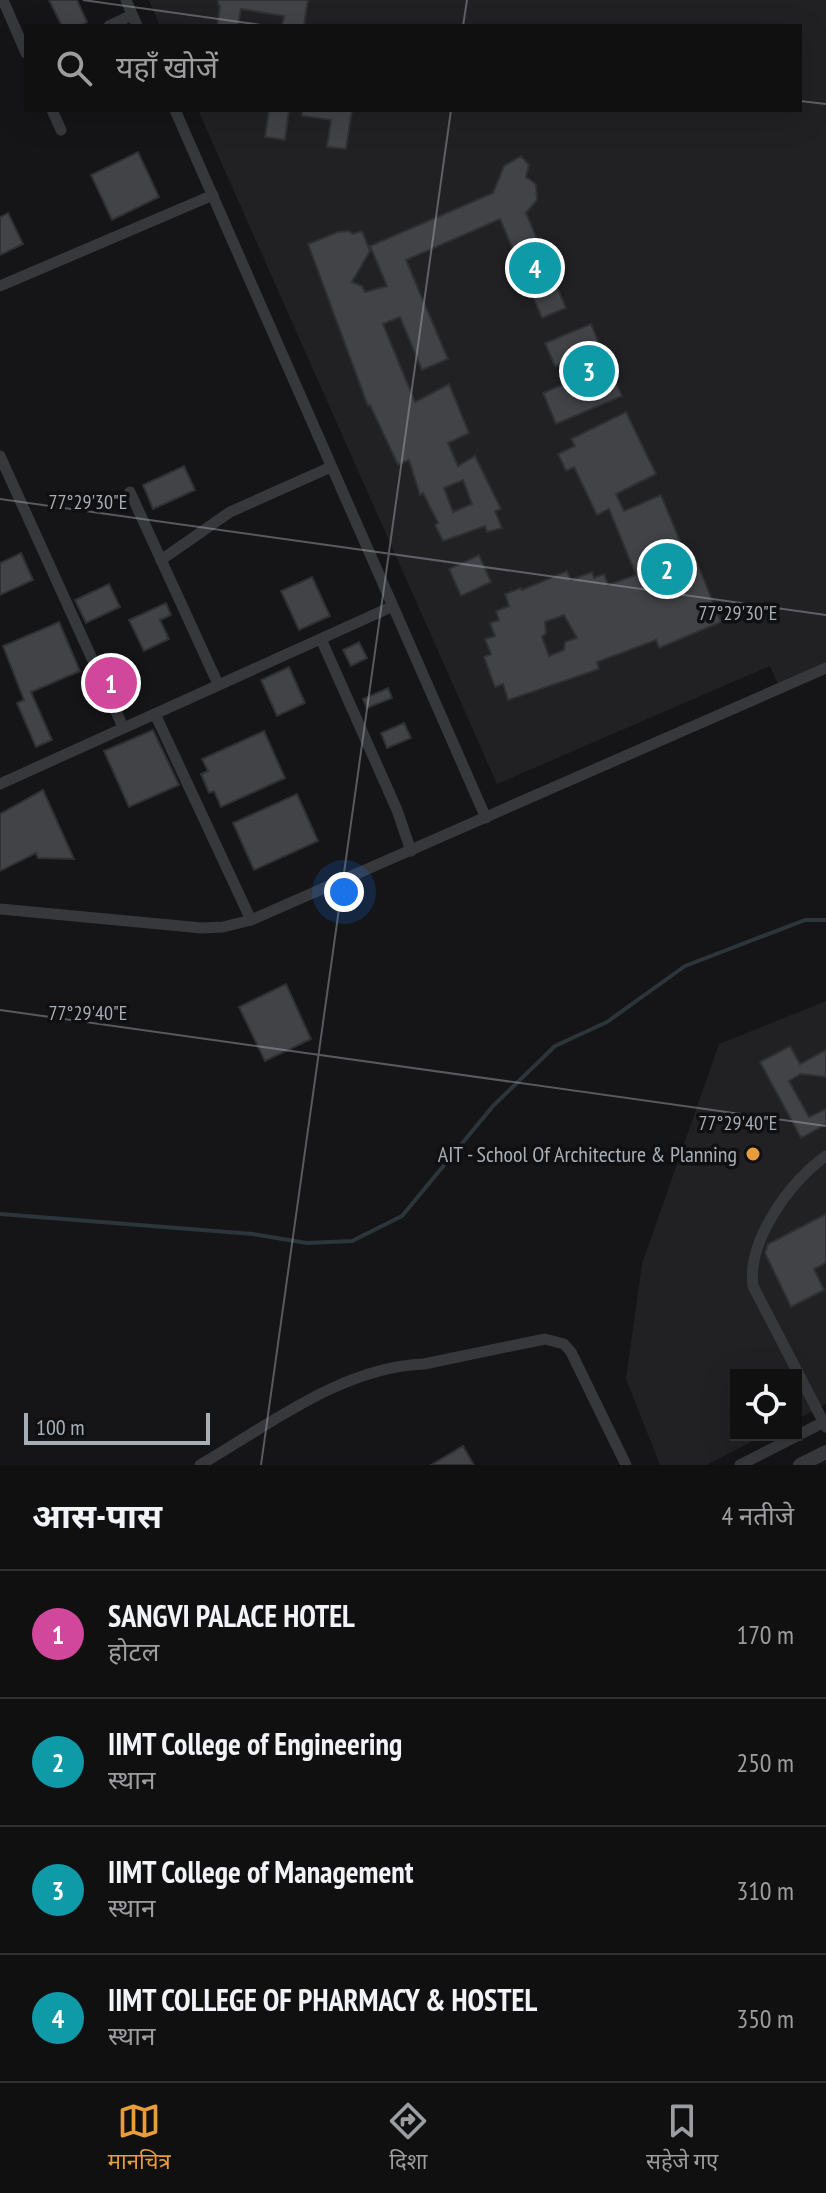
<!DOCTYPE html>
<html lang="hi">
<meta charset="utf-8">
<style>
:root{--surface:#101011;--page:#1e1e1f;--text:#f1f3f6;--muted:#9c9d9f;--line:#303031;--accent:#e99c3b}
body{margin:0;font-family:"PT Sans Narrow","Noto Sans Devanagari",sans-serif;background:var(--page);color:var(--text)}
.controls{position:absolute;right:24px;bottom:24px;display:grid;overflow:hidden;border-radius:0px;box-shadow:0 8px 32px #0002}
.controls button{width:72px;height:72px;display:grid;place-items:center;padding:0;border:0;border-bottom:2px solid var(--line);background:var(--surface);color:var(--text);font:40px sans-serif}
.scale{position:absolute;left:24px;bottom:20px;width:186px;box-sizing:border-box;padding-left:8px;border:4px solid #a8aeb6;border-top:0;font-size:22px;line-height:28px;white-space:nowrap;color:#a8aeb6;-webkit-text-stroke:6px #101012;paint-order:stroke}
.you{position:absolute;left:344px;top:892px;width:28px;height:28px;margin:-20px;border:6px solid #fff;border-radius:50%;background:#1a73e8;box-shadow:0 0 0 12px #1a73e833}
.badge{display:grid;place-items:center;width:52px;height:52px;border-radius:50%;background:var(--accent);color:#fff;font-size:26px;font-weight:700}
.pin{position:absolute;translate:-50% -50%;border:4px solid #fff;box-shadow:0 2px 8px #0006}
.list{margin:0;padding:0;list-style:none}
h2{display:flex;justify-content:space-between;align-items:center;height:104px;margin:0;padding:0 32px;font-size:34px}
h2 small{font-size:26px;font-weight:400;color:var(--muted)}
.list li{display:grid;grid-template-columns:52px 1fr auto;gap:24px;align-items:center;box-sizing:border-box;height:128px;padding:0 32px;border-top:2px solid var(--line)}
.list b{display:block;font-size:30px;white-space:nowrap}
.list p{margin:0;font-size:26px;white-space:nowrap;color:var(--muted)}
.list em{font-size:26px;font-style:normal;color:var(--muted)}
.icon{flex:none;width:44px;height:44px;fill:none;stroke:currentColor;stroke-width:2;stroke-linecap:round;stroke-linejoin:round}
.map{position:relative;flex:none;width:826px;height:1465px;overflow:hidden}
.search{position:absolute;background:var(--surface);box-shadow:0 8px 32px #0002;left:24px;right:24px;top:24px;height:88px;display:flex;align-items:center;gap:20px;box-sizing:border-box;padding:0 28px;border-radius:0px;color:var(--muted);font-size:30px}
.sheet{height:616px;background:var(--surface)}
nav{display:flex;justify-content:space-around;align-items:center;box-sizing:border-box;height:112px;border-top:2px solid var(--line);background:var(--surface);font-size:22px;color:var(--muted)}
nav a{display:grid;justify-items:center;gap:4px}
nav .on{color:var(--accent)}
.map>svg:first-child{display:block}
.built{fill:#212124}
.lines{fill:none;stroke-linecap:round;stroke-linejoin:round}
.stream{stroke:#2c353a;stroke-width:4}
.building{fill:#424347;stroke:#2f3033;stroke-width:2;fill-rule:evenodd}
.minor{stroke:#36383c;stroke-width:11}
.tertiary{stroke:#36383c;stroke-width:14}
.ticks{fill:none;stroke:#a8aeb6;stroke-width:2;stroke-opacity:0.45}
.poi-dot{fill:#e99c3b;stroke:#101012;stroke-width:3}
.labels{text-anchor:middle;stroke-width:7;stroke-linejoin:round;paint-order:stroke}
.poi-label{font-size:22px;fill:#a8aeb6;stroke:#101012;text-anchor:end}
.ticks-label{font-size:20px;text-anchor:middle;fill:#a8aeb6;stroke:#101012;stroke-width:7;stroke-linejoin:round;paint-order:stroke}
</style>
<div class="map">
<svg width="826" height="1465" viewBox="0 0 826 1465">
<rect width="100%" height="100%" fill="#151517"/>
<g class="built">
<path d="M149 0H826V664L779 687 770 666 497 784 198 110H800V26H160Z"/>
<path d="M826 1001V1404L796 1420V1375H736V1435H765L706 1465H660L626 1379 642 1264 719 1044Z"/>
</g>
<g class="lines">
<path class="stream" d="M0 1214 253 1234 307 1243 352 1241 402 1216 493 1106 555 1046 607 1022 685 966 805 920H826"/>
</g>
<g class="building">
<path d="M49 0H77L87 22 80 26H62Z"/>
<path d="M218 0H308L304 26H282L284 16 241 9 238 26H217L220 6 218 5Z"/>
<path d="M269 110H289L285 140 265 137Z"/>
<path d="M302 110H352L346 149 327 147 331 120 302 116Z"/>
<path d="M138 152 159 197 112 220 91 175Z"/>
<path d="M521 156 529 165 526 177 536 184 537 200 526 213 566 308 542 318 500 219 406 260 448 359 422 370 400 317 383 324 415 402 449 384 469 433 448 443 458 466 475 456 501 509 495 511 502 528 487 532 485 526 443 541 435 525 438 523 423 493 420 495 409 460 398 465 370 405 368 406 308 244 338 232 349 231 353 234 362 231 370 251 352 282 362 286 365 292 387 286 370 246 493 193 504 166ZM463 480 472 504 453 512 444 488Z"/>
<path d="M8 213 23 244 0 255V217Z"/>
<path d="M591 324 599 343 595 345 609 378 613 376 622 396 556 424 543 393 576 379 568 361 555 366 545 343Z"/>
<path d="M626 412 656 474 616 494 624 511 661 495 687 558 694 555 721 622 659 648 656 640 597 662 599 669 508 700 503 684 495 687 484 657 491 654 485 639 495 636 490 623 499 620 496 611 509 606 505 594 521 588 522 590 567 571 571 580 592 572 594 578 604 574 608 585 636 575 609 509 597 515 574 467 566 471 558 454 575 446 571 439ZM564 615 577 638 565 642 564 650 549 656 542 637 546 633 545 622Z"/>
<path d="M184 466 195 490 153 509 143 485Z"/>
<path d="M21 553 33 580 0 595V563Z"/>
<path d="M479 555 491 582 461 596 449 569Z"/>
<path d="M312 577 330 616 299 630 281 591Z"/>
<path d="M109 584 120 607 86 623 75 600Z"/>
<path d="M166 603 171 615 160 620 169 639 144 651 129 620Z"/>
<path d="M59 622 80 671 31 692 52 740 36 747 17 703 24 700 3 646Z"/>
<path d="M359 642 367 658 351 666 343 650Z"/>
<path d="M289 667 305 703 277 716 261 680Z"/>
<path d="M388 688 392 698 367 708 363 699Z"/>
<path d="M404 723 411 738 387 748 381 733Z"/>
<path d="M153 730 179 785 129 807 104 751Z"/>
<path d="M264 731 285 778 221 807 214 791 209 793 201 774 208 771 202 759Z"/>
<path d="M43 790 74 859 38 858 36 853 0 871V814Z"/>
<path d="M297 794 318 841 254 870 233 823Z"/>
<path d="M286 984 311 1039 265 1061 239 1007Z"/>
<path d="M790 1046 800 1064 826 1050V1077L801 1074 789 1081 809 1117 826 1109V1124L801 1138 760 1062Z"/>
<path d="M826 1214V1263L814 1269 824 1290 791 1307 765 1253 768 1244Z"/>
<path d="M463 1446 474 1465H431Z"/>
</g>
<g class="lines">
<g class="minor">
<path d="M3 0 26 53"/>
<path d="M126 0 137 26"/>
<path d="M109 26 132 15"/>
<path d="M52 110 61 130"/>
<path d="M175 110 486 818"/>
<path d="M0 286 213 195"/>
<path d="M0 456 123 727"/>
<path d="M130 492 218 684"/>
<path d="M161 560 230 512 331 467"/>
<path d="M321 639 397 810 411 851"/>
<path d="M155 714 251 920"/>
<path d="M0 784 391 607"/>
<path d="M0 909 202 928 223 927 251 920 826 668"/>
<path d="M826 1156C790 1181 747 1241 753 1286L826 1427"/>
<path d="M200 1465C269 1425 342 1367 424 1364L545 1339 564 1344 571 1352 626 1465"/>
<path d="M740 1465 824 1422"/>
</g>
<path class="tertiary" d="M800 1465 826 1452"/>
</g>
<path class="ticks" d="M83 0 268 26M463 26 467 0M800 101 826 104M0 499 826 615M0 1010 826 1126M261 1465 451 110"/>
<circle class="poi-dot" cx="753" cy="1154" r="8"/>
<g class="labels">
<g class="poi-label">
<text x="737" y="1162">AIT - School Of Architecture &amp; Planning</text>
</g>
</g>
<g class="ticks-label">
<text x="88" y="509">77°29'30"E</text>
<text x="738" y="620">77°29'30"E</text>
<text x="88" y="1020">77°29'40"E</text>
<text x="738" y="1130">77°29'40"E</text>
</g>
</svg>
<div class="controls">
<button><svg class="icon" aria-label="locate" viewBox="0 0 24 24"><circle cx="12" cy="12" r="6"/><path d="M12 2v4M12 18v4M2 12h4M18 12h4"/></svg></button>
</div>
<div class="scale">100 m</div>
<div class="you"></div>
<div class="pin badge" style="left:111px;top:683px;background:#d1479c">1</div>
<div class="pin badge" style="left:667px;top:569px;background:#0f9aa8">2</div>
<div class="pin badge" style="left:589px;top:371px;background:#0f9aa8">3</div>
<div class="pin badge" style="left:535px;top:268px;background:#0f9aa8">4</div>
<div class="search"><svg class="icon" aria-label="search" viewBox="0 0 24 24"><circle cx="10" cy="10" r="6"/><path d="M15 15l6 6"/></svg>यहाँ खोजें</div>
</div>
<section class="sheet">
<h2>आस-पास<small>4 नतीजे</small></h2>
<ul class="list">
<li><span class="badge" style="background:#d1479c">1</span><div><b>SANGVI PALACE HOTEL</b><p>होटल</p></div><em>170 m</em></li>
<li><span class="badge" style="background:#0f9aa8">2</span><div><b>IIMT College of Engineering</b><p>स्थान</p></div><em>250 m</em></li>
<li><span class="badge" style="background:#0f9aa8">3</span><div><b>IIMT College of Management</b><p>स्थान</p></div><em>310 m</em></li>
<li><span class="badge" style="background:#0f9aa8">4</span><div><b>IIMT COLLEGE OF PHARMACY &amp; HOSTEL</b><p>स्थान</p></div><em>350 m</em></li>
</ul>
</section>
<nav>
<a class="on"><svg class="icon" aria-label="map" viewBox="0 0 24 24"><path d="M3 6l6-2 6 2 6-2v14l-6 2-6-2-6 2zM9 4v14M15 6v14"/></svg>मानचित्र</a>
<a><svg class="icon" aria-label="directions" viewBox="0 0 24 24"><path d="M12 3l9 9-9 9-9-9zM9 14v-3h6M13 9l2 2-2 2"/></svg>दिशा</a>
<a><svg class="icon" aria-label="saved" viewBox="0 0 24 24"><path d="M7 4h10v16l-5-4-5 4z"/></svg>सहेजे गए</a>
</nav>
